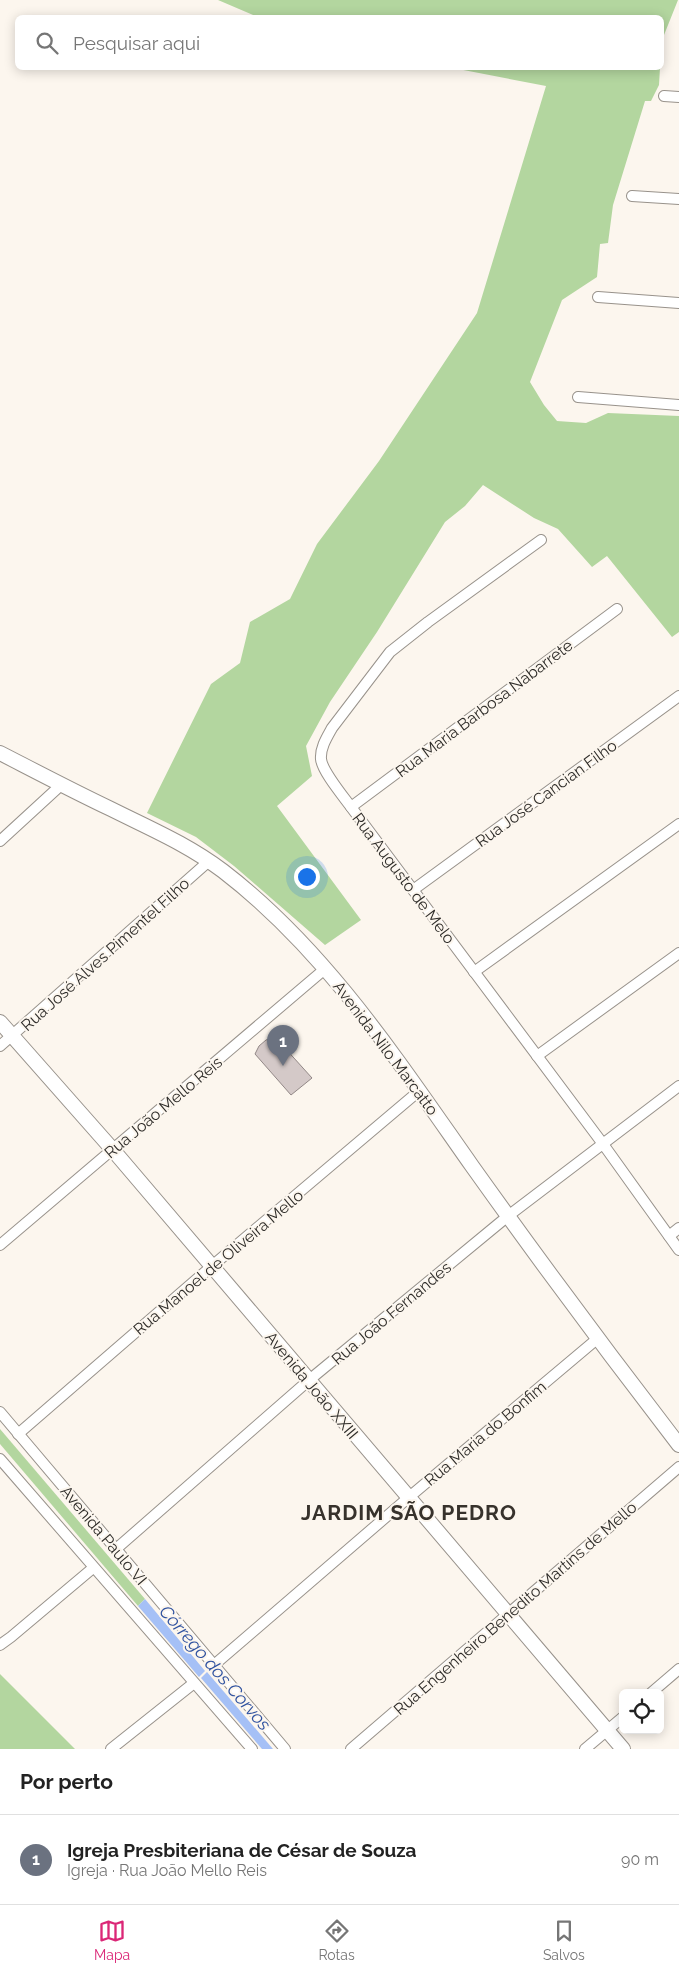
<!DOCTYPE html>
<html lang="pt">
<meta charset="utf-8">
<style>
:root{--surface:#fff;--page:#f2f2f2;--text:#222;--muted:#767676;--line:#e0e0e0;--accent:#db2777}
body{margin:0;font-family:Raleway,sans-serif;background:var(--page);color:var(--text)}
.controls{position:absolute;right:15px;bottom:15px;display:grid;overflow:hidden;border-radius:8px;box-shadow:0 2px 12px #0003}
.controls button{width:45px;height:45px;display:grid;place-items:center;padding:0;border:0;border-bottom:1px solid var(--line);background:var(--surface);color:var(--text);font:25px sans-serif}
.you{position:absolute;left:306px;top:876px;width:18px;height:18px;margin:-12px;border:4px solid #fff;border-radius:50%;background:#1a73e8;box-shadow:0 0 0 8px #1a73e833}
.badge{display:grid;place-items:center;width:32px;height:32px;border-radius:50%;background:var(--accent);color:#fff;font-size:16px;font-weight:700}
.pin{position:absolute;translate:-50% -41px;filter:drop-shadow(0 1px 2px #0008)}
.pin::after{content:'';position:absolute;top:26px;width:18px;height:15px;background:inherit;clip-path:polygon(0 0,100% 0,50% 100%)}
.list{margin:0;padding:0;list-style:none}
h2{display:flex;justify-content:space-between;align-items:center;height:65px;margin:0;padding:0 20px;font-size:21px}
h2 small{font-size:16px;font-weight:400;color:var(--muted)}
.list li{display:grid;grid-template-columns:32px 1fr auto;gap:15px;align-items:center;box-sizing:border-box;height:90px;padding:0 20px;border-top:1px solid var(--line)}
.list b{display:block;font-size:19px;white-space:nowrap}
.list p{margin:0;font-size:16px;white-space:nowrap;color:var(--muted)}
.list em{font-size:16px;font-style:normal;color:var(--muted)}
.icon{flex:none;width:28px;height:28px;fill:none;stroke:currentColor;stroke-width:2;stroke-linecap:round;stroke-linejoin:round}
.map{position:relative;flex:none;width:679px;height:1749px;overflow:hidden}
.search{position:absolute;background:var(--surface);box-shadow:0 2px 12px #0003;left:15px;right:15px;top:15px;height:55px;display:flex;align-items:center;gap:12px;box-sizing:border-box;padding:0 18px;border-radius:8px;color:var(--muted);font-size:19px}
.sheet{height:155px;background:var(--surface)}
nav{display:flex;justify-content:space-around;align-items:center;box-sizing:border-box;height:70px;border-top:1px solid var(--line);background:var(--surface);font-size:14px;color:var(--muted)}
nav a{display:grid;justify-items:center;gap:2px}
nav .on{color:var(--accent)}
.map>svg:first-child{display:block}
.green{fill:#b3d69f}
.water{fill:#a5c0f6}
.building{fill:#d4c9c8;stroke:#928887}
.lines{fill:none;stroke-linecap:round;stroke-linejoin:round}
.minor-casing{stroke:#98928b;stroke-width:12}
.tertiary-casing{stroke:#98928b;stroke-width:16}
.minor{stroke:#fff;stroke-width:10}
.tertiary{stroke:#fff;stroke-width:14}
.labels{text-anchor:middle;stroke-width:4;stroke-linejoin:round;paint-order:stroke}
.street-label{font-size:16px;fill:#2e2c29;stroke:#fcf6ee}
.water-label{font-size:18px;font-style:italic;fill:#2f52a0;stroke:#fcf6ee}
.district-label{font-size:21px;font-weight:bold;letter-spacing:1px;fill:#37322c;stroke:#fcf6ee}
</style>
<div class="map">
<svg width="679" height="1749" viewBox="0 0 679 1749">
<rect width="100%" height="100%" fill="#fcf6ee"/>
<g class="green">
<path d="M218 0H678L662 40V49V18H260Z"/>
<path d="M453 68H660L659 85 651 101H645L613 205 608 243 600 244 597 277 562 300 530 382 544 405 557 421 586 423 608 413 679 416V632L672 637 607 556 592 567 558 529 534 518 483 485 465 506 445 522 377 632 330 702 306 746 312 776 277 806 361 920 325 945 234 866 196 837 147 813 211 684 240 663 250 622 290 599 317 544 379 461 477 313 546 86Z"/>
<path d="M0 1429 145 1599 138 1606 0 1444Z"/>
<path d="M0 1674 75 1749H0Z"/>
</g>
<g class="water">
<path d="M145 1599 205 1671 199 1677 138 1606Z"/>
<path d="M207 1672 273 1749H262L201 1678Z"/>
</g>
<path class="building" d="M275 1037 312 1078 291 1095 255 1054 259 1046 266 1040Z"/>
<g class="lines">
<g class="minor-casing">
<g id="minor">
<path d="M664 96 679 97"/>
<path d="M632 196 679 199"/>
<path d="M598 297 679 303"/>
<path d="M578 397 679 405"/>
<path d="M541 540 428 622 390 652 332 728C327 737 320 748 321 759 322 771 343 796 351 807L603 1144 679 1250"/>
<path d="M351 807 617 609"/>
<path d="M0 841 61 785"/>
<path d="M413 890 679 696"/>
<path d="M474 972 679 824"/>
<path d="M0 1046 209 861"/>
<path d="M537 1056 679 953"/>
<path d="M669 1236 679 1228"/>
<path d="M0 1245 326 968"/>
<path d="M0 1412 285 1749"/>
<path d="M18 1434 212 1266 419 1091"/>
<path d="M0 1459 252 1749"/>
<path d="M116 1549 308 1381 508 1216 679 1086"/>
<path d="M0 1645 11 1637 93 1568"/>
<path d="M214 1665 408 1498 597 1339"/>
<path d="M651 1693 679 1669"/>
<path d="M111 1749 194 1683"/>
<path d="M351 1749 679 1467"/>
<path d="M585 1749 623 1717"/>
</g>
</g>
<g class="tertiary-casing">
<g id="tertiary">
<path d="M0 753C37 772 73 791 111 809 151 829 187 844 223 871 326 950 398 1061 472 1166 539 1260 608 1353 679 1445"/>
<path d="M0 1022 113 1150 623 1749"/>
</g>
</g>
<use href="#minor" class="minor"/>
<use href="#tertiary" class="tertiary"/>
</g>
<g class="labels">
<g class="street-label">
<text transform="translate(484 708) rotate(-37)" y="6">Rua Maria Barbosa Nabarrete</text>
<text transform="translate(546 793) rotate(-36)" y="6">Rua José Cancian Filho</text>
<text transform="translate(404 878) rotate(53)" y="6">Rua Augusto de Melo</text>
<text transform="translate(105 954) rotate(-42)" y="6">Rua José Alves Pimentel Filho</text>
<text transform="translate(386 1048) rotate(53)" y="6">Avenida Nilo Marcatto</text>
<text transform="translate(163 1107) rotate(-40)" y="6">Rua João Mello Reis</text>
<text transform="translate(218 1262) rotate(-40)" y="6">Rua Manoel de Oliveira Mello</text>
<text transform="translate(391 1313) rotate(-40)" y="6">Rua João Fernandes</text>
<text transform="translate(312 1385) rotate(50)" y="6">Avenida João XXIII</text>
<text transform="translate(485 1433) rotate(-40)" y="6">Rua Maria do Bonfim</text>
<text transform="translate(104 1535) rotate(50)" y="6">Avenida Paulo VI</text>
<text transform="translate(515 1608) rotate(-41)" y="6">Rua Engenheiro Benedito Martins de Mello</text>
</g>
<g class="water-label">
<text transform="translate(215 1668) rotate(49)" y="6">Córrego dos Corvos</text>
</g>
<g class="district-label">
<text x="409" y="1520">JARDIM SÃO PEDRO</text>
</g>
</g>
</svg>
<div class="controls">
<button><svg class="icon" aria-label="locate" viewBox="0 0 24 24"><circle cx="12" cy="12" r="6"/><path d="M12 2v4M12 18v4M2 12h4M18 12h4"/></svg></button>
</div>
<div class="you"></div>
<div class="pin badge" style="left:283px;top:1066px;background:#6b7280">1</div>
<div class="search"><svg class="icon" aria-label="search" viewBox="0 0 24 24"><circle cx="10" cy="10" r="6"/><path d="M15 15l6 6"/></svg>Pesquisar aqui</div>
</div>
<section class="sheet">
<h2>Por perto<small></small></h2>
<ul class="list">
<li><span class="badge" style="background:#6b7280">1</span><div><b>Igreja Presbiteriana de César de Souza</b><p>Igreja · Rua João Mello Reis</p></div><em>90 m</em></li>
</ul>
</section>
<nav>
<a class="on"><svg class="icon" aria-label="map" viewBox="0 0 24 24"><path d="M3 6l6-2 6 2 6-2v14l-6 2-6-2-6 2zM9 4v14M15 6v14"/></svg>Mapa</a>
<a><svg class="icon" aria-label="directions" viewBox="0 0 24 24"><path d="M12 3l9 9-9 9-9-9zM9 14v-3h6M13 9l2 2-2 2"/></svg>Rotas</a>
<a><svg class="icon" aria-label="saved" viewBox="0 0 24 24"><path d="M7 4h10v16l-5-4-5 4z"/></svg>Salvos</a>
</nav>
